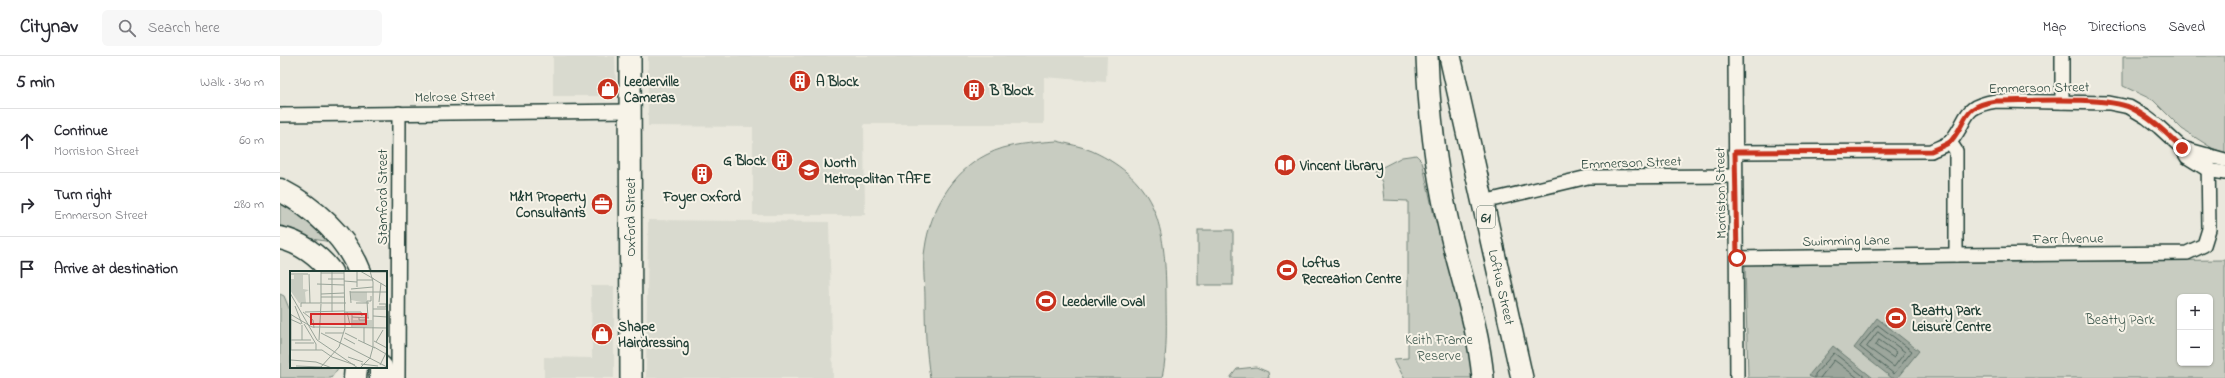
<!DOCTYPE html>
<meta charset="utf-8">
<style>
:root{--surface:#fff;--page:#f7f7f7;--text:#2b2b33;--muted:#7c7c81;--line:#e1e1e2}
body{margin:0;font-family:"Indie Flower",sans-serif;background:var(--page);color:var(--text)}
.controls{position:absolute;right:12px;bottom:12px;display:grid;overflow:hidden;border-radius:6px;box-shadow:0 1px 3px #0004}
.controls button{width:36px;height:36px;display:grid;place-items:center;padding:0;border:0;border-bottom:1px solid var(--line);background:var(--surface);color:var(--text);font:20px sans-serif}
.stop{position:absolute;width:12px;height:12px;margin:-9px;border:3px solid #c8321e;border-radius:50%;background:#fff}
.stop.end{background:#c8321e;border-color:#fff;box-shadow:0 1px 4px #0008}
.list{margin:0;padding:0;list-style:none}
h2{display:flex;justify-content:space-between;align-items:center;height:52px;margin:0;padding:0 16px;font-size:17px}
h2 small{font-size:13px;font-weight:400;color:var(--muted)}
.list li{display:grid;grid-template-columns:26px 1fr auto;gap:12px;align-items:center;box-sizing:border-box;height:64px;padding:0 16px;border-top:1px solid var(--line)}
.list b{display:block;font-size:15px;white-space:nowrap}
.list p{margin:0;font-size:13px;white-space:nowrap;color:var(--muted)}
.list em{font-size:13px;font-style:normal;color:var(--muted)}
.icon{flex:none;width:22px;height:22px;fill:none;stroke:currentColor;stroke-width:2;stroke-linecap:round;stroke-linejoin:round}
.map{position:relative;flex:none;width:1945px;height:322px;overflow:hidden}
header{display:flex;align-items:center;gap:24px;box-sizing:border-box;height:56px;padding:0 20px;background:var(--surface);border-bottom:1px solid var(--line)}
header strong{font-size:19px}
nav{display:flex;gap:22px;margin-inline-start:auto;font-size:14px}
.search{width:280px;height:36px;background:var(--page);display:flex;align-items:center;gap:10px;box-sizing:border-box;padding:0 14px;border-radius:6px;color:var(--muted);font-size:15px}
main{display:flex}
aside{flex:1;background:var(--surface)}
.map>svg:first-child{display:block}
.built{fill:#d9dacf}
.green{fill:#c8ccc1;stroke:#74847a;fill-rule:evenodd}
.water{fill:#9ca69c;stroke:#6a7c72}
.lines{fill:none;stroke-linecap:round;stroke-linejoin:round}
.shore{stroke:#51675e;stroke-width:1}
.minor-casing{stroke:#1f3d34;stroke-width:16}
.primary-casing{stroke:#1f3d34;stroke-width:24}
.motorway-casing{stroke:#1f3d34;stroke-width:25}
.minor{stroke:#f7f3e8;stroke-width:13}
.primary{stroke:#f7f3e8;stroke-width:21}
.motorway{stroke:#f7f3e8;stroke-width:22}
.route{stroke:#c8321e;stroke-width:5}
.labels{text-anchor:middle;stroke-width:4;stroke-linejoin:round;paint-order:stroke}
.shield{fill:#f7f3e8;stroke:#60746a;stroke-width:1}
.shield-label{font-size:13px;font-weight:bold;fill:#1f3d34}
.poi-label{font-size:14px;font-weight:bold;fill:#1f3d34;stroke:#f7f3e8;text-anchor:start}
.street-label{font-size:14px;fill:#1f3d34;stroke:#f7f3e8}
.park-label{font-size:14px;fill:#415a50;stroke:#f7f3e8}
.inset-road{fill:none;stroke:#99a499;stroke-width:1}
.view{fill:#d62828;fill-opacity:0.15;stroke:#d62828;stroke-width:2}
.inset-edge{fill:none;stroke:#1f3d34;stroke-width:2}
</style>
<header>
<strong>Citynav</strong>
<div class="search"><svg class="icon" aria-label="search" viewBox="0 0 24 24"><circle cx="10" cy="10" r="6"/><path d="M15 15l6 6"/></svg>Search here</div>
<nav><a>Map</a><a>Directions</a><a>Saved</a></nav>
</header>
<main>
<aside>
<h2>5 min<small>Walk · 340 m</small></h2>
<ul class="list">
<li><svg class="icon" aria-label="ahead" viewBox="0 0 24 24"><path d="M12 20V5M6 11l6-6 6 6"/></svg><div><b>Continue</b><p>Morriston Street</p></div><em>60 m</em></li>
<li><svg class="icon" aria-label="right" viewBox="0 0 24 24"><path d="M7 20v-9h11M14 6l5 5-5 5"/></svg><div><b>Turn right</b><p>Emmerson Street</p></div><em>280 m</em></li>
<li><svg class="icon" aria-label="arrive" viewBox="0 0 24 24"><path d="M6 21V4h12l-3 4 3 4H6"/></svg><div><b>Arrive at destination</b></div></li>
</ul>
</aside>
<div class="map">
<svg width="1945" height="322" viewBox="0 0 1945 322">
<rect width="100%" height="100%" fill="#eae8dd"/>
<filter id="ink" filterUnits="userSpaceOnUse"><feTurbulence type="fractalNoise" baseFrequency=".025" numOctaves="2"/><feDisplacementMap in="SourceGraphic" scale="8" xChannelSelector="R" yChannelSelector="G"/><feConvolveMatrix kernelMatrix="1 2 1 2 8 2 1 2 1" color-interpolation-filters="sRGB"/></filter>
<g filter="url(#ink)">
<g class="built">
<path d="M273 0H335L336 33 330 40H273Z"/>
<path d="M368 0H827L826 26 764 21V68H584L585 159H473V71L368 70Z"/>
<path d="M368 164 549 166 553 322H366Z"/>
<path d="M311 230H334V322H264V301L312 302Z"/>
</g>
<g class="green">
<path d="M1843 0H1945V97L1932 92 1902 73 1873 44 1843 30Z"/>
<path d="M777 85C788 88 801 90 812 95 878 125 885 172 886 237 886 266 888 294 882 322H650C646 296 645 270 645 243 645 227 642 208 645 192 650 155 672 116 706 99 728 87 753 87 777 85Z"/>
<path d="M1136 99 1142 105 1154 160 1158 163 1189 281 1194 322H1124L1114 303 1128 302V145L1104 144 1102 126 1095 115 1122 101Z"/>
<path d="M0 145 19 155 52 186 32 183 0 173Z"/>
<rect x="918" y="174" width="35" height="55"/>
<path d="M1945 204V322H1468L1465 208ZM1900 241H1930V307H1900Z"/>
<path d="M0 238 4 240 11 257V311H59L51 322H0Z"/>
<path d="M976 311 988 316 989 322H950L957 313Z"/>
</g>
<g class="water">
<path d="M1597 262 1639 295 1617 322H1612L1574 292Z"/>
<path d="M1553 290 1593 322H1533L1529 319Z"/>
</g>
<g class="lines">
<g class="shore">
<path d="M1598 269 1632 295 1614 318 1580 291Z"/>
<path d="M1598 276 1625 296 1614 311 1587 291Z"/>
<path d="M1599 284 1616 296 1614 302 1596 290Z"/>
<path d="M1535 322V318L1554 297 1586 322"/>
<path d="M1540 322 1554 304 1578 322"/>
</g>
<g class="minor-casing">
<g id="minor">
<path d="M1455 0 1457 322"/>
<path d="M1782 46V0"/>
<path d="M0 59 350 55"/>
<path d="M1670 86 1676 95V199L1907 197 1924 189 1929 173 1928 99"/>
<path d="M1902 92 1945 104"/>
<path d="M1455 96 1651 95C1657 92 1667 89 1671 85 1690 62 1680 51 1716 45L1829 47 1849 51 1866 61 1879 71 1902 92 1907 101 1928 114 1945 117"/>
<path d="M1203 146 1308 121 1455 120"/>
<path d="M1457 202 1676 199"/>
<path d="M118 322 119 57"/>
</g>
</g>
<g class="primary-casing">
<g id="primary">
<path d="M350 0 351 322"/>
<path d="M1147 0C1149 55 1155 108 1167 162 1179 216 1198 267 1203 322"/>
<path d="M1170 0 1242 322"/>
</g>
</g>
<g class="motorway-casing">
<g id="motorway">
<path d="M0 134C33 151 66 180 80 216"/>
<path d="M0 182C20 186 39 200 51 216"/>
<path d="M101 311V322"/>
<path d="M75 322 76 311"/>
</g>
</g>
<use href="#minor" class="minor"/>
<use href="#primary" class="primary"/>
<use href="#motorway" class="motorway"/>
</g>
</g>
<g class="lines" filter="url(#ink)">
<path class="route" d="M1457 202 1455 96 1651 95C1657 92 1667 89 1671 85 1690 62 1680 51 1716 45 1747 45 1826 40 1851 52 1871 62 1886 77 1902 92"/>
</g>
<defs>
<g id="building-disc" transform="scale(1.15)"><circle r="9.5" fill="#c8321e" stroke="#f7f3e8"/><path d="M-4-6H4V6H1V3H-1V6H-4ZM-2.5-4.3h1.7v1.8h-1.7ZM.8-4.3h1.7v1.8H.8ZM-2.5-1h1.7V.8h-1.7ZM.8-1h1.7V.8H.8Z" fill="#fff"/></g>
<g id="shop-disc" transform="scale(1.15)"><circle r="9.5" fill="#c8321e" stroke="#f7f3e8"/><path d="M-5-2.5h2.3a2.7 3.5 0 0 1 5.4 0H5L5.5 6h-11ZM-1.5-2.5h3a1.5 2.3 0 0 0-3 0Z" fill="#fff"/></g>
<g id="library-disc" transform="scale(1.15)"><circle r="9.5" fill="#c8321e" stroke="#f7f3e8"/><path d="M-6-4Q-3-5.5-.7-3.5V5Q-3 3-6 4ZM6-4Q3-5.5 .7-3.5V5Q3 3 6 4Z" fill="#fff"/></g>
<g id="university-disc" transform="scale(1.15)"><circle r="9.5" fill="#c8321e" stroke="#f7f3e8"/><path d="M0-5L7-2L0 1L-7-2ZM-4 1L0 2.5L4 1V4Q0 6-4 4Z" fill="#fff"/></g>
<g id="office-disc" transform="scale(1.15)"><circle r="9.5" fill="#c8321e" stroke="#f7f3e8"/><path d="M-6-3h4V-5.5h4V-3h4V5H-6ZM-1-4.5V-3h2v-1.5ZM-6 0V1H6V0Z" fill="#fff"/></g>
<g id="stadium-disc" transform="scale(1.15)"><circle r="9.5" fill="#c8321e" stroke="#f7f3e8"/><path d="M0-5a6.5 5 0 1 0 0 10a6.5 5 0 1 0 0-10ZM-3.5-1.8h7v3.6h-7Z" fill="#fff"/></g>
</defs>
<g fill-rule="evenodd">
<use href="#building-disc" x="520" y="25"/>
<use href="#shop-disc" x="328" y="33"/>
<use href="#building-disc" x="694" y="34"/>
<use href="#building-disc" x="502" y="104"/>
<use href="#library-disc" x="1005" y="109"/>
<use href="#university-disc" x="529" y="114"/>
<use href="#building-disc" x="422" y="118"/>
<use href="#office-disc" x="322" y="148"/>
<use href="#stadium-disc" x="1007" y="214"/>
<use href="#stadium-disc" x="766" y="245"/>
<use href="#stadium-disc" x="1616" y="262"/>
<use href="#shop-disc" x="322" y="278"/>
</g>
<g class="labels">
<rect class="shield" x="1197" y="150" width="18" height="22" rx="3"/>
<g class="shield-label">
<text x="1206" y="166">61</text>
</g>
<g class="poi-label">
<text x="344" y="30">Leederville<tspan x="344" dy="16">Cameras</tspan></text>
<text x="536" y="30">A Block</text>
<text x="710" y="39">B Block</text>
<text x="486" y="109" text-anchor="end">G Block</text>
<text x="544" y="111">North<tspan x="544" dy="16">Metropolitan TAFE</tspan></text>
<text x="1020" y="114">Vincent Library</text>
<text x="306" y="145" text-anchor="end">M&amp;M Property<tspan x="306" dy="16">Consultants</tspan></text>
<text x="422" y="145" text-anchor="middle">Foyer Oxford</text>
<text x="1022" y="211">Loftus<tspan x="1022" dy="16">Recreation Centre</tspan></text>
<text x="782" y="250">Leederville Oval</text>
<text x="1632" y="259">Beatty Park<tspan x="1632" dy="16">Leisure Centre</tspan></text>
<text x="338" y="275">Shape<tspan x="338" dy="16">Hairdressing</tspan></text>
</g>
<g class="street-label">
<text transform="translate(1759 31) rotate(-1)" y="5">Emmerson Street</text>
<text transform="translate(175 40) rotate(-1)" y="5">Melrose Street</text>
<text transform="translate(1351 106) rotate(-2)" y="5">Emmerson Street</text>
<text transform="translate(1440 137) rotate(-91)" y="5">Morriston Street</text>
<text transform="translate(102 141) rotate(-90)" y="5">Stamford Street</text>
<text transform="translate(350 161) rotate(-90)" y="5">Oxford Street</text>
<text transform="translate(1788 182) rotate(-1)" y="5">Farr Avenue</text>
<text transform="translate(1566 184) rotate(-1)" y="5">Swimming Lane</text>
<text transform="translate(1222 231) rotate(77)" y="5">Loftus Street</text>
</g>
<g class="park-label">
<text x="1840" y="268">Beatty Park</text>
<text x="1159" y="288">Keith Frame<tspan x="1159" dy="16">Reserve</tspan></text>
</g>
</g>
<g transform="translate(10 215)">
<rect width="97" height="97" fill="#eae8dd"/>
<path d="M4 4H13V18L19 19 15 21 16 32H9L0 19V8H4ZM60 21H77V32L61 29ZM63 49H82V56H63Z" fill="#c8ccc1"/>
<path class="inset-road" d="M42 0V41M67 0V16M70 0 84 8M81 1H97M31 2H54M0 3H18M19 3 20 32M82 7 97 16M38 8H54M67 9H83M54 10 67 11M27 13 54 14M61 18 83 16M60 20 61 32M60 21H97M0 22 27 69 68 97M31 23 54 22M31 26H54M89 31 91 12M31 32H56M31 32V0M66 32H79M5 35 12 53M11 36V32H31M87 36H96V33H89M83 38H97M13 41 23 49 24 57M15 41 54 40M54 41H71L72 45M57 41 60 54M0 43 22 56 97 57M1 43V79M62 44V57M83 45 97 46M62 46 79 47M69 46V49H75L76 46M78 47 77 30H81V25M0 48 11 53M14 53 26 73V79M12 54V69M74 56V72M31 62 97 96M35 62H53M55 62 67 68M54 67 65 73M0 69H21M29 69 31 33M68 69 85 77M84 70 97 77M86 71 93 59M5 72H24M84 76 96 83M0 79H32L42 86M42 86 65 94M58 86 73 91M1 89 26 91M26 91 42 97M71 93 88 95M90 94 97 80M6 95 32 96M30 97 49 76 55 57 54 0M70 97 80 87 83 76V11L80 0"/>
<path class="view" d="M21 43H76V53H21Z"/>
<rect width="97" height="97" class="inset-edge"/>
</g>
</svg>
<div class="controls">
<button>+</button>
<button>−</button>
</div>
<div class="stop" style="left:1457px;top:202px"></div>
<div class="stop end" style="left:1902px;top:92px"></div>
</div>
</main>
